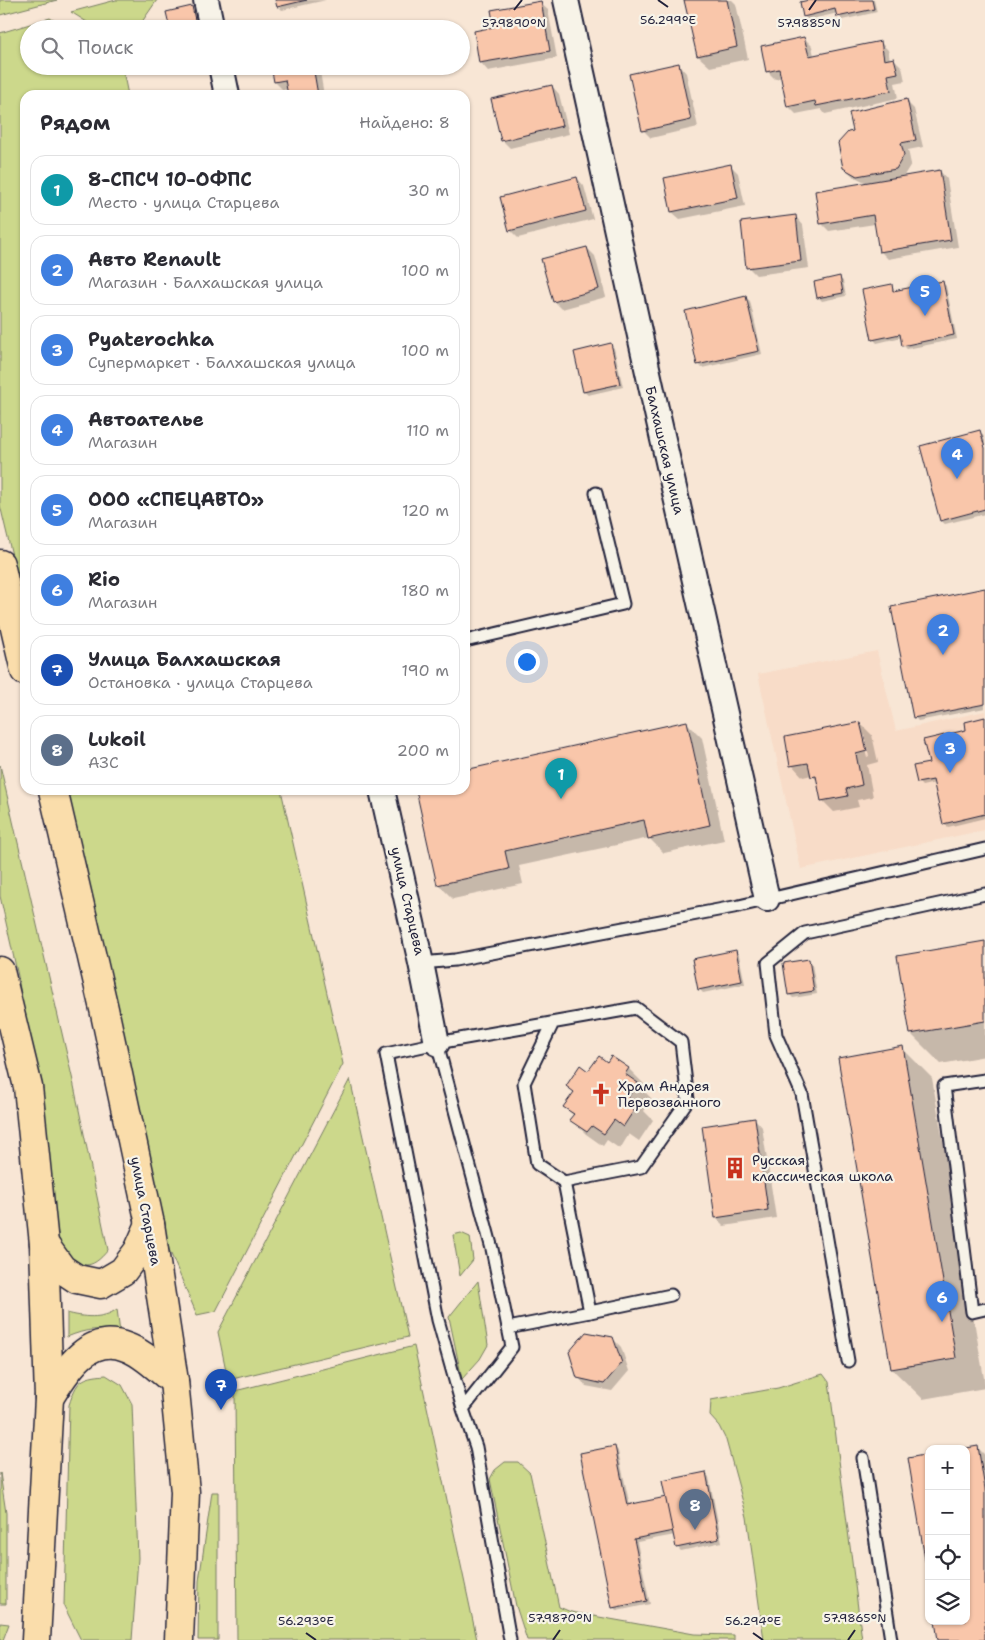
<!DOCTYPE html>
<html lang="ru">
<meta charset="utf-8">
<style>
:root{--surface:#fff;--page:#f7f7f7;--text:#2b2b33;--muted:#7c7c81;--line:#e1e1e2;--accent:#c8321e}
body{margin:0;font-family:"Shantell Sans",sans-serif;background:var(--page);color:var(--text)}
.controls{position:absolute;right:15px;bottom:15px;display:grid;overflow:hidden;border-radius:10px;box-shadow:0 1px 4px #0004}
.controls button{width:45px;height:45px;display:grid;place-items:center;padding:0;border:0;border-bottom:1px solid var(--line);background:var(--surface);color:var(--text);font:25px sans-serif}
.you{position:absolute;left:526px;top:661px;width:18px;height:18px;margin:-12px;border:4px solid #fff;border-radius:50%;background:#1a73e8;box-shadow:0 0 0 8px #1a73e833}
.badge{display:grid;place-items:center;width:32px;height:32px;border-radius:50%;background:var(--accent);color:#fff;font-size:16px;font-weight:700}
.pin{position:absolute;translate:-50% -41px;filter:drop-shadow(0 1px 2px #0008)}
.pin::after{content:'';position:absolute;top:26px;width:18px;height:15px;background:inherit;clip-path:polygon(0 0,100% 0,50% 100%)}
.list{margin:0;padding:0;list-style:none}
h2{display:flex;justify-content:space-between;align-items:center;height:65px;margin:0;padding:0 20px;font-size:21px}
h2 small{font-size:16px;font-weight:400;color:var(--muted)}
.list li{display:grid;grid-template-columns:32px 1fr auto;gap:15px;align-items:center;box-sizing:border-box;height:70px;margin:0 10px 10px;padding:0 10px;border:1px solid var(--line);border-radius:15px}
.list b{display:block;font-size:19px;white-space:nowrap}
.list p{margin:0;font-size:16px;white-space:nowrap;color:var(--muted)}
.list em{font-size:16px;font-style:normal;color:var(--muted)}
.icon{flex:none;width:28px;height:28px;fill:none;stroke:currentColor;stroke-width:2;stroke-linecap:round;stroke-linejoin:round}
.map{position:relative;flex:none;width:985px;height:1640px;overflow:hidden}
.search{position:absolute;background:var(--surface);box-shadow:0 1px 4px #0004;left:20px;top:20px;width:450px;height:55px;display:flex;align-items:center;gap:12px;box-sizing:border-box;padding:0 18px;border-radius:28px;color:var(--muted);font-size:19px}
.panel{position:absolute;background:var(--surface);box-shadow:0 1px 4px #0004;left:20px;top:90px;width:450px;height:705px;border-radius:15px}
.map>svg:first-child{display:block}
.built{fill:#f8dcc8}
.green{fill:#ccd88b;stroke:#777d63}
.shadow{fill:#0003;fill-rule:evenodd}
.building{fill:#f9c6aa;stroke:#22223b}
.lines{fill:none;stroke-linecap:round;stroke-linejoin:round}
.lane-casing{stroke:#22223b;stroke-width:15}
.street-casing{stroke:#22223b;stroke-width:28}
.primary-casing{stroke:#22223b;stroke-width:31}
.lane{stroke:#f7f3e8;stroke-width:11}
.street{stroke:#f7f3e8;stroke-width:24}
.primary{stroke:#faddab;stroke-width:28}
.ticks{fill:none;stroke:#22223b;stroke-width:2}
.labels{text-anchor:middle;stroke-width:4.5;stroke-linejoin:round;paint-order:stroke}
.street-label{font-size:14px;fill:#22223b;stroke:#f7f3e8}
.poi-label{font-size:14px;fill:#22223b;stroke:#f7f3e8;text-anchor:start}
.ticks-label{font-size:12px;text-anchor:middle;fill:#22223b;stroke:#f7f3e8;stroke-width:4.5;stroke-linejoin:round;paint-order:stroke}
</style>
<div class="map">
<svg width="985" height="1640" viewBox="0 0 985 1640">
<rect width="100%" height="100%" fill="#f8e6d5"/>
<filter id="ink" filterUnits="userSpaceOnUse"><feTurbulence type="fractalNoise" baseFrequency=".02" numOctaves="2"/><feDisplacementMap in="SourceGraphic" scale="10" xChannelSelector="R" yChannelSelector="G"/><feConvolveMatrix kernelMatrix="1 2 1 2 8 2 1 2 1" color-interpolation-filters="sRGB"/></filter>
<g filter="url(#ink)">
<path class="built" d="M877 651 896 731 985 711V830L801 869 758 674Z"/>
<g class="green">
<path d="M0 0H57L0 15Z"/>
<path d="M116 0H157L137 29H98L71 12Z"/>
<path d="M50 18 67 29H29V66H122L128 95H25V610L0 505V33Z"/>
<path d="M0 765 73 1081 108 1250C91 1271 81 1268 61 1253L18 976 0 896Z"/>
<path d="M67 790H281L343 1064 216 1311 197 1315 162 1233 117 1014Z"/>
<path d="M350 1079 408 1337 228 1380 218 1332Z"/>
<path d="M461 1233 470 1237 473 1260 460 1276 453 1235Z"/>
<path d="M478 1281 488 1345 480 1359 462 1379 449 1317Z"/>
<path d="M117 1309 120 1333C101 1327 86 1329 67 1337V1313C82 1317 103 1320 117 1309Z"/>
<path d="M414 1346 477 1640H237L235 1391Z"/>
<path d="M823 1374 829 1382 862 1640H764L747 1517 726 1440 719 1426 710 1416 711 1400 778 1388Z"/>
<path d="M106 1375 122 1385 132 1404 138 1558 132 1640H81L64 1606 69 1405C77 1380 81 1377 106 1375Z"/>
<path d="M505 1462H518L530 1473 559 1607 571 1612 694 1634 734 1635V1640H527L516 1606 490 1479 495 1470Z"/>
<path d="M0 1473 6 1513V1604H0Z"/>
<path d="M212 1492H218V1640H198L199 1581Z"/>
<path d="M0 1623 9 1624 3 1640H0Z"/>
</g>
<g class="shadow">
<path d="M277 0H326L282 10 278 6Z"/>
<path d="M687 0H732L736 4 748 59 710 67 698 56Z"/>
<path d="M810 0H874L877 12 842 20 838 13 808 20 804 16Z"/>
<path d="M540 3 548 10 557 58 488 71 481 63 475 32 496 28Z"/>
<path d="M191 8 195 11 199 29H171Z"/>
<path d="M804 38 812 46 814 56 880 42 888 50 890 60 894 59 902 67 905 81 895 83 898 98 825 114 821 109 796 114 788 106 782 77 775 79 767 71Z"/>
<path d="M679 65 686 73 698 127 651 138 643 130Z"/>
<path d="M272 66H319L324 95H289L288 89 283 90 275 82Z"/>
<path d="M552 86 559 94 569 134 510 148 502 140Z"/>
<path d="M906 101 914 109 923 147 908 150 911 164 903 177 940 171 947 179 958 247 888 259 880 251 875 224 829 231 821 223 867 183 853 176 844 168Z"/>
<path d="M730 165 738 173 745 206 680 219 672 212Z"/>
<path d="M577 178 584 186 593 219 518 238 510 230Z"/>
<path d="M796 217 803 225 809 268 756 275 748 267Z"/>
<path d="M587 248 595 256 606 297 562 309 554 301Z"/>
<path d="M839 278 843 281 846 296 822 301 818 297Z"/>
<path d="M942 282 946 286 957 339 907 349 903 345 902 337 877 343 873 339 891 286 896 292Z"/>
<path d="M746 298 750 301 762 354 702 368 699 365 686 312Z"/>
<path d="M610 345 614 348 623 387 588 395 584 392 575 353Z"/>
<path d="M980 431 983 435 985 441V514L945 524 941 521 921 447Z"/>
<path d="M985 589V708L918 721 914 717Z"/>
<path d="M985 719V818L948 827 944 823 935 783 922 786 918 782 931 764 968 730Z"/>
<path d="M686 722 702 738 724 840 664 853 649 838 519 866 523 884 453 899 438 884 417 790H465V771Z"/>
<path d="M860 723 872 735 878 762 867 765 873 797 857 800 859 807 834 812 822 800 819 783 812 775 803 777 792 765ZM862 735H864L869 756 867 757Z"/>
<path d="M985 942V1056L941 1064 911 1034Z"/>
<path d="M736 952 739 955 745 984 703 993 699 989Z"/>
<path d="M809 960 812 964 817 994 793 998 789 994Z"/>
<path d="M902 1048 932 1078 985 1384V1388L923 1399 892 1369Z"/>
<path d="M612 1058 629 1069 644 1084 641 1088 652 1099 644 1111 653 1120 639 1141 629 1134 620 1149 607 1140 603 1146 586 1134 571 1119 574 1116 565 1107 574 1093 568 1086 589 1072 608 1064Z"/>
<path d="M755 1119 762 1127 776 1218 724 1226 716 1218Z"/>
<path d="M613 1339 621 1347 629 1371 612 1391 586 1386 578 1377Z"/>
<path d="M615 1447 618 1451 630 1506 667 1498 705 1473 709 1477 722 1542 681 1551 677 1547 675 1535 637 1542 650 1604 617 1611 613 1607Z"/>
<path d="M977 1447 985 1455V1640H940L966 1621Z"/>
</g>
<g class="building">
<path d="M275 0H307L277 7Z"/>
<path d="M684 0H727L737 47 697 56Z"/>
<path d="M809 0H872L874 9 837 17 835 9 803 17 800 2Z"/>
<path d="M541 1 550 51 479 63 474 31 494 27 491 10Z"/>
<path d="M192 6 197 29H170L166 12Z"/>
<path d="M804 37 809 56 881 41 884 60 894 58 898 73 888 75 891 91 816 106 815 101 787 107 779 69 766 72 761 46Z"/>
<path d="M679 63 691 120 642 131 629 74Z"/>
<path d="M271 66H313L318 95H288L285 80 274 82Z"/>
<path d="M552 85 562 126 501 141 491 99Z"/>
<path d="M907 99 916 140 901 143 904 155 896 169 857 176 843 168 838 143 848 132 853 131 849 113Z"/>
<path d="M731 164 738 198 671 212 664 178Z"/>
<path d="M940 170 951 240 879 252 873 215 820 224 815 191Z"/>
<path d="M577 177 586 211 509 231 500 197Z"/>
<path d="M796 215 801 261 746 268 741 222Z"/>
<path d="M587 247 599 289 553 302 541 259Z"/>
<path d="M840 276 843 293 817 298 814 282Z"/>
<path d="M943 281 954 335 902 346 900 334 872 340 862 290 892 284 893 291Z"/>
<path d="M746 296 759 351 697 365 685 311Z"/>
<path d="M611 343 620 384 583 392 574 352Z"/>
<path d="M980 430 985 448V509L940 521 920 446Z"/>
<path d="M985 588V704L913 718 891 607Z"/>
<path d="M985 717V814L943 824 933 780 917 783 913 766 929 763 923 740 966 730 965 722Z"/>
<path d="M687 721 710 825 648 839 644 820 505 851 509 869 437 885 416 790H465V770Z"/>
<path d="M860 722 867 751 856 754 862 785 846 789 848 796 821 801 816 776 811 777 808 763 790 766 785 737Z"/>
<path d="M985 941V1021L910 1034 897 956Z"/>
<path d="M736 950 742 981 698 990 692 959Z"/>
<path d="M809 959 814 991 788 995 783 963Z"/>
<path d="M903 1046 956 1358 891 1369 838 1058Z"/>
<path d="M599 1056 607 1062 611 1056 629 1068 625 1074 638 1083 628 1097 638 1104 623 1127 614 1120 604 1134 592 1126 587 1132 569 1120 574 1114 563 1107 574 1092 566 1086 580 1065 588 1071Z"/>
<path d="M755 1118 768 1210 715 1218 702 1126Z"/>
<path d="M586 1332 613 1337 622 1363 604 1384 577 1378 569 1352Z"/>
<path d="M615 1446 627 1505 671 1496 678 1530 634 1539 647 1601 612 1608 580 1453Z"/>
<path d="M978 1446 985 1489V1640H938L935 1621H966V1449H961Z"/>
<path d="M929 1454V1583L908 1458Z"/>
<path d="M706 1472 719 1539 676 1548 662 1481Z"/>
</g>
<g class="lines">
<g class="lane-casing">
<g id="lane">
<path d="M465 641 623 604 596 493"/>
<path d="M421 963 455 960 739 906 985 849"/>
<path d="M437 1043 636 1008 681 1042 688 1100 641 1167 564 1182 537 1164 524 1083 553 1023"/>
<path d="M985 1080 944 1086 972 1312 985 1309"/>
<path d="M590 1312 671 1295"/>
<path d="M508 1328 590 1312 564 1182"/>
<path d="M848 1361 802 1094 776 1035 768 963 805 933 985 894"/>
<path d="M463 1409 512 1347 492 1249 437 1043 386 1054 438 1320 463 1409 476 1447 510 1640"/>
<path d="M863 1458 891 1640"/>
</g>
</g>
<g class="street-casing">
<g id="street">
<path d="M206 0 212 29"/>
<path d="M566 0 657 413 767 899"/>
<path d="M221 66 227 95"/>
<path d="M382 790 421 963 437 1043"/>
</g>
</g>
<g class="primary-casing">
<g id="primary">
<path d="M0 564 25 671"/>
<path d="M53 790 104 1009 150 1224 174 1381 185 1492 179 1640"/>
<path d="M0 971 28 1087 44 1244 49 1398 36 1640"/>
<path d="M44 1244 62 1269 77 1279 101 1284 123 1271 138 1251 150 1224"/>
<path d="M49 1398C66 1371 88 1332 126 1347 144 1353 159 1370 174 1381"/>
</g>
</g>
<use href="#lane" class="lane"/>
<use href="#street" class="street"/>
<use href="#primary" class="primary"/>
</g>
</g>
<path class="ticks" d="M658 0 668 7M514 10 522 0M809 10 816 0M306 1633 316 1640M753 1633 763 1640M553 1640 560 1630M848 1640 855 1630"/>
<defs>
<g id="church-bare" transform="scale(1.725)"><path d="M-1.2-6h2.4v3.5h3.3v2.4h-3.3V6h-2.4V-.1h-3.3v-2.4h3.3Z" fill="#c8321e" stroke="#f7f3e8" stroke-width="2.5" paint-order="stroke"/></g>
<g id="building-bare" transform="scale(1.725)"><path d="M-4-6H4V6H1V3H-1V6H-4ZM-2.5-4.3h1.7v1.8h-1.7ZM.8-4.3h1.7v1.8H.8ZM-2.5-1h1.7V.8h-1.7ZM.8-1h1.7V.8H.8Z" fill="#c8321e" stroke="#f7f3e8" stroke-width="2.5" paint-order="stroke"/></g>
</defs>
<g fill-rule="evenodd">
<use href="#church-bare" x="601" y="1094"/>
<use href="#building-bare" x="735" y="1168"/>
</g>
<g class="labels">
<g class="street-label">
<text transform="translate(665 450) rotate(77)" y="5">Балхашская улица</text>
<text transform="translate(408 901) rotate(77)" y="5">улица Старцева</text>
<text transform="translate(146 1211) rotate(79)" y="5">улица Старцева</text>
</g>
<g class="poi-label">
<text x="618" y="1091">Храм Андрея<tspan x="618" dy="16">Первозванного</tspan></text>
<text x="752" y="1165">Русская<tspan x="752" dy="16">классическая школа</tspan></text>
</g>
</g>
<g class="ticks-label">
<text x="668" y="24">56.299°E</text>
<text x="514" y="27">57.9890°N</text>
<text x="809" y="27">57.9885°N</text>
<text x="560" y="1622">57.9870°N</text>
<text x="855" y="1622">57.9865°N</text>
<text x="306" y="1625">56.293°E</text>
<text x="753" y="1625">56.294°E</text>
</g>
</svg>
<div class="controls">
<button>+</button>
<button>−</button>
<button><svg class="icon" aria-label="locate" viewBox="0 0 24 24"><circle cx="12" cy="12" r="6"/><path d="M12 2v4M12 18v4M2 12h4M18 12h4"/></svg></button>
<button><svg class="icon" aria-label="layers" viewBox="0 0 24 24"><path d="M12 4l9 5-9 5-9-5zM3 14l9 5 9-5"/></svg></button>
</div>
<div class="you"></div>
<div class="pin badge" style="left:561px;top:799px;background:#0f9aa8">1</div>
<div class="pin badge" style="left:943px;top:655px;background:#3f7fe0">2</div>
<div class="pin badge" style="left:950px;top:773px;background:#3f7fe0">3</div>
<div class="pin badge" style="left:957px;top:479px;background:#3f7fe0">4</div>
<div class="pin badge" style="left:925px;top:316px;background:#3f7fe0">5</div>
<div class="pin badge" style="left:942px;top:1322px;background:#3f7fe0">6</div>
<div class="pin badge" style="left:221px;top:1410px;background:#1a4fb4">7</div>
<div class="pin badge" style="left:695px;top:1530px;background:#5c6f8a">8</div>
<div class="search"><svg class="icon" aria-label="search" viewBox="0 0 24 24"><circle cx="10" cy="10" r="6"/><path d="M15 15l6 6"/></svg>Поиск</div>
<section class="panel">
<h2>Рядом<small>Найдено: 8</small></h2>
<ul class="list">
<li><span class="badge" style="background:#0f9aa8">1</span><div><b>8-СПСЧ 10-ОФПС</b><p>Место · улица Старцева</p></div><em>30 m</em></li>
<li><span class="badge" style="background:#3f7fe0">2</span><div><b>Авто Renault</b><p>Магазин · Балхашская улица</p></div><em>100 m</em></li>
<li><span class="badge" style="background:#3f7fe0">3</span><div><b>Pyaterochka</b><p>Супермаркет · Балхашская улица</p></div><em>100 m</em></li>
<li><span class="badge" style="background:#3f7fe0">4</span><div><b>Автоателье</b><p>Магазин</p></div><em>110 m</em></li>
<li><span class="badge" style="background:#3f7fe0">5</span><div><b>ООО «СПЕЦАВТО»</b><p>Магазин</p></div><em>120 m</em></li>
<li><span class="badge" style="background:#3f7fe0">6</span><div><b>Rio</b><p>Магазин</p></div><em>180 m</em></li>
<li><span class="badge" style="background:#1a4fb4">7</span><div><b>Улица Балхашская</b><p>Остановка · улица Старцева</p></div><em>190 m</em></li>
<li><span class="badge" style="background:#5c6f8a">8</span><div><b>Lukoil</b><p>АЗС</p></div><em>200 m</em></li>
</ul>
</section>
</div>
